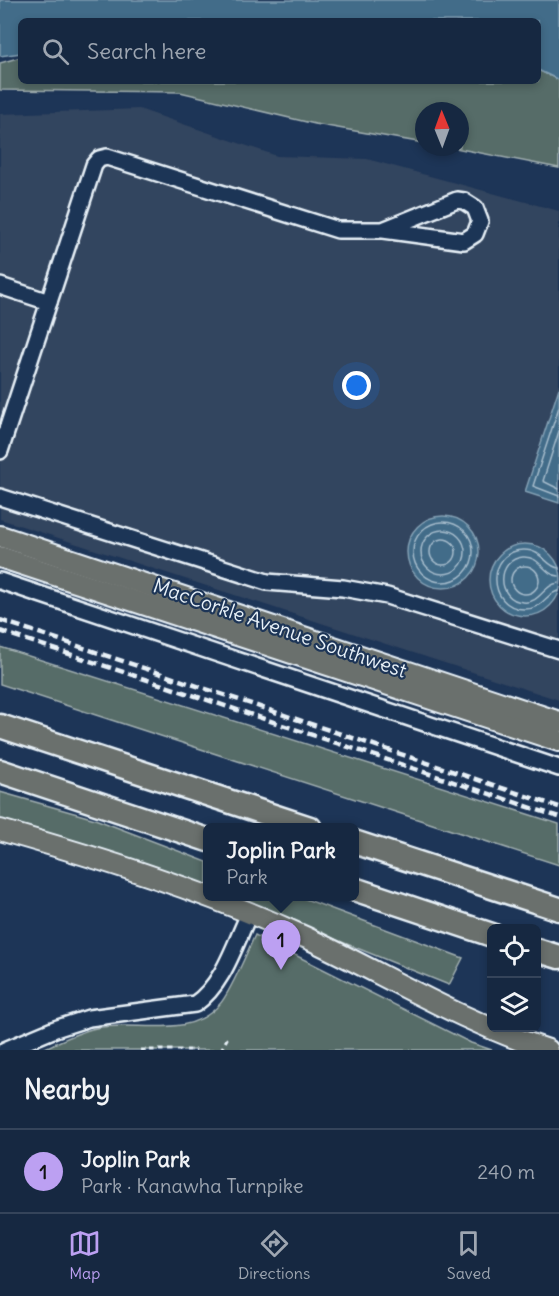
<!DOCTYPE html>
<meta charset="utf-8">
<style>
:root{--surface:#162841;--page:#23344c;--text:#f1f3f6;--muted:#9ea6b1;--line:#35445a;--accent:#bca0f2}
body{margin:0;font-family:Delius,sans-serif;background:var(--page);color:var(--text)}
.controls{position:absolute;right:18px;bottom:18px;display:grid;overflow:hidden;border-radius:9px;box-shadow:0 3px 9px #0003}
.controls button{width:54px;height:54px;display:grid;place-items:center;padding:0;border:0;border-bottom:2px solid var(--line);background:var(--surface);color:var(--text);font:30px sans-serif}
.compass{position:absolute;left:415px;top:102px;width:54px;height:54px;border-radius:50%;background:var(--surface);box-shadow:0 3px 9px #0003;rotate:359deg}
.you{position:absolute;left:357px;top:386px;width:21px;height:21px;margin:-15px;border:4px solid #fff;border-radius:50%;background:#1a73e8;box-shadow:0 0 0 9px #1a73e833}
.badge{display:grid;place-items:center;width:39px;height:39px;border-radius:50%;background:var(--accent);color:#111;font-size:20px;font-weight:700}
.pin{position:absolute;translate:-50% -50px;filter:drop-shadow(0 2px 3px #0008)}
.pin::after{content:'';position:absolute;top:32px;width:21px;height:18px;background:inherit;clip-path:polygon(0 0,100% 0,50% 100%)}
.popup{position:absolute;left:203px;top:823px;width:156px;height:78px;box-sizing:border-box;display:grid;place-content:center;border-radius:9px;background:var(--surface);filter:drop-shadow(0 2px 4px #0005);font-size:20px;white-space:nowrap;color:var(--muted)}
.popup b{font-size:22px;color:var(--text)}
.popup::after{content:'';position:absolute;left:50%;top:100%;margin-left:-12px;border:12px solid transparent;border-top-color:var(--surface)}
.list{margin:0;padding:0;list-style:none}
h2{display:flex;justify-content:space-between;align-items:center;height:78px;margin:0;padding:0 24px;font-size:26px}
h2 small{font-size:20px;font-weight:400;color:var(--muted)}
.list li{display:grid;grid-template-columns:39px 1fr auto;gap:18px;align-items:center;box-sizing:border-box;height:84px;padding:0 24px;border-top:2px solid var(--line)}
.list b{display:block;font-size:22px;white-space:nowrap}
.list p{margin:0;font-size:20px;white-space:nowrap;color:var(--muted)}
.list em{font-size:20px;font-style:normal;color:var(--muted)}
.icon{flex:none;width:33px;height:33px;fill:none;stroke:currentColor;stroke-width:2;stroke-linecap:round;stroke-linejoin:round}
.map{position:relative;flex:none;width:559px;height:1050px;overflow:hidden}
.search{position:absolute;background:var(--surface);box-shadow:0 3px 9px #0003;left:18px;right:18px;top:18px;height:66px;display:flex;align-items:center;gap:15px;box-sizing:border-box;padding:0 21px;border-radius:9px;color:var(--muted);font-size:22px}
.sheet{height:162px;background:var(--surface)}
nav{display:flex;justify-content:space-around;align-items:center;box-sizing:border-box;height:84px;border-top:2px solid var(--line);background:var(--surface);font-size:16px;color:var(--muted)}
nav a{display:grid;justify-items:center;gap:3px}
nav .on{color:var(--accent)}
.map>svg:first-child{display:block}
.built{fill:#32445e}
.green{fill:#576c67;stroke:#a0aeb0;stroke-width:1.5}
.water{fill:#426c89;stroke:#84a1b5;stroke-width:1.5}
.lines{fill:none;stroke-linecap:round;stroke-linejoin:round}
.shore{stroke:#a6bccc;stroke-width:1.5}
.minor-casing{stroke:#e8f1f8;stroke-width:20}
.major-casing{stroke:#e8f1f8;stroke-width:24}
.highway-casing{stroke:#e8f1f8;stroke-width:27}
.path{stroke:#e8f1f8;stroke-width:3;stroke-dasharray:4.5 4.5;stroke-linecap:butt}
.minor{stroke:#1d3557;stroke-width:15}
.major{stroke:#6b706d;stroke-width:20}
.highway{stroke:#6b706d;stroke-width:22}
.rail{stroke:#e8f1f8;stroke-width:4.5;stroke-dasharray:9 4.5;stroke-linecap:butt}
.labels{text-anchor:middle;stroke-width:4.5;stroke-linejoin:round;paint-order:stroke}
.street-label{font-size:20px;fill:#e8f1f8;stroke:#1d3557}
</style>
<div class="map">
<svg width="559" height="1050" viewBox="0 0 559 1050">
<rect width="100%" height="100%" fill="#1d3557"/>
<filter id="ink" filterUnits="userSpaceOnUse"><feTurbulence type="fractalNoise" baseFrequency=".0167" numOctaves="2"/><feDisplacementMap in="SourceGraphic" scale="12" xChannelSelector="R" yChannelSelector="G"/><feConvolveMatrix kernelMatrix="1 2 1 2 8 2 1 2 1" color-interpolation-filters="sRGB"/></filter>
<g filter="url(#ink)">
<path class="built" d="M139 109 277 156 367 159 559 211V700L0 519V114Z"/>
<g class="green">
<path d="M21 57V81H538V70L559 80V168L450 147H460V111H424V143L315 124 180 92 0 90V63Z"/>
<path d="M0 647 559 824V865L0 684Z"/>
<path d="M0 792 95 819 207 862V887L165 870 0 824Z"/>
<path d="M230 897H300L463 958 449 985Z"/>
<path d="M255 935 471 1043 492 1050H41C58 1042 78 1032 96 1028 136 1020 189 1040 219 1005 230 994 247 952 255 935Z"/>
</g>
<g class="water">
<path d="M0 0H559V80L538 70V21H21V53L0 56Z"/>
<path d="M559 388V503L525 492Z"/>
<circle cx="443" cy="552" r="36"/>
<circle cx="525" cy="580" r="36"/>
</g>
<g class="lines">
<g class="shore">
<path d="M559 407 533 486 559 496"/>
<path d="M559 431 543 481 559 489"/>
<circle cx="443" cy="552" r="30"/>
<circle cx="443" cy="552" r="22"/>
<circle cx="443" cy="552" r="13"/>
<circle cx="525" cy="580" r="14"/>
<path d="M559 568C546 567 543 550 524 550 486 550 487 609 524 609 543 610 546 592 559 591"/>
<path d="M559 576C543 575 541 556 523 557 496 559 496 600 523 602 541 604 543 584 559 583"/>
</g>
<g class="minor-casing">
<g id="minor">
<path d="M0 286 49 302"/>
<path d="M0 451 94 165 99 159 107 157 338 230H383L464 241 475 234 480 221 475 208 464 201 457 200 383 230"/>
<path d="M0 497 267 582 343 588 387 596 559 650"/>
<path d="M0 581 559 768"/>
<path d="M5 1050 55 1029 89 1018 195 1004C224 984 235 943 250 912"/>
</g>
</g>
<g class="major-casing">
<g id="major">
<path d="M0 536 559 722"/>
<path d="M0 557 559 741"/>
<path d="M0 830C103 859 208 892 305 937 386 975 462 1022 548 1050"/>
</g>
</g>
<g class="highway-casing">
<g id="highway">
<path d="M0 726 310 828"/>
<path d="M0 771 208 840"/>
<path d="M354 842 559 909"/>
<path d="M354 889 492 935"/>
<path d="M536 950 559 957"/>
</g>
</g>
<g class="path">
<path d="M141 1050H196"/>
<path d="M221 1050 228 1037"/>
</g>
<use href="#minor" class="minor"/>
<use href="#major" class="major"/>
<use href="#highway" class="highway"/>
<g class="rail">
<path d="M0 620 559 807"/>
<path d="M0 631 559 817"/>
</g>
</g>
</g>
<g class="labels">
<g class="street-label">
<text transform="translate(280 628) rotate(19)" y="7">MacCorkle Avenue Southwest</text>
</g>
</g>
</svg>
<div class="controls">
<button><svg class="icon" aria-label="locate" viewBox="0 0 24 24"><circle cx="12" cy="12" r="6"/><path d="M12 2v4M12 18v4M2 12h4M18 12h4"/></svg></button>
<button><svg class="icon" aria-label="layers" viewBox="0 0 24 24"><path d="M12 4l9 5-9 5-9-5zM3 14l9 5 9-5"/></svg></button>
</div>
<svg class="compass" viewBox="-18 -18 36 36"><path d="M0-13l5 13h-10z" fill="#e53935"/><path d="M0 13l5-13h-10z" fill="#9ea6b1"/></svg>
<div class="you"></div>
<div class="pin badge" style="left:281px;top:970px">1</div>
<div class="popup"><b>Joplin Park</b>Park</div>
<div class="search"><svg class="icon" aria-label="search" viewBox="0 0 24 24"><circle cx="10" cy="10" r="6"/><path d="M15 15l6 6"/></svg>Search here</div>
</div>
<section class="sheet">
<h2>Nearby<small></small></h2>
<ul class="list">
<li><span class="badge">1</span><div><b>Joplin Park</b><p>Park · Kanawha Turnpike</p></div><em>240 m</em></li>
</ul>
</section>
<nav>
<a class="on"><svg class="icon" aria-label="map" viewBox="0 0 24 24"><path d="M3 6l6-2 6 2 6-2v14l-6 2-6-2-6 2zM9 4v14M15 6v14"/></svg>Map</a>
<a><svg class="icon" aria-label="directions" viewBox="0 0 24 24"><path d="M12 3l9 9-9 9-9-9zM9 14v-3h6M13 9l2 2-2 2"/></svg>Directions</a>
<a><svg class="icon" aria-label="saved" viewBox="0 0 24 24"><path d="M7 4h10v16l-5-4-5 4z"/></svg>Saved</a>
</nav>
